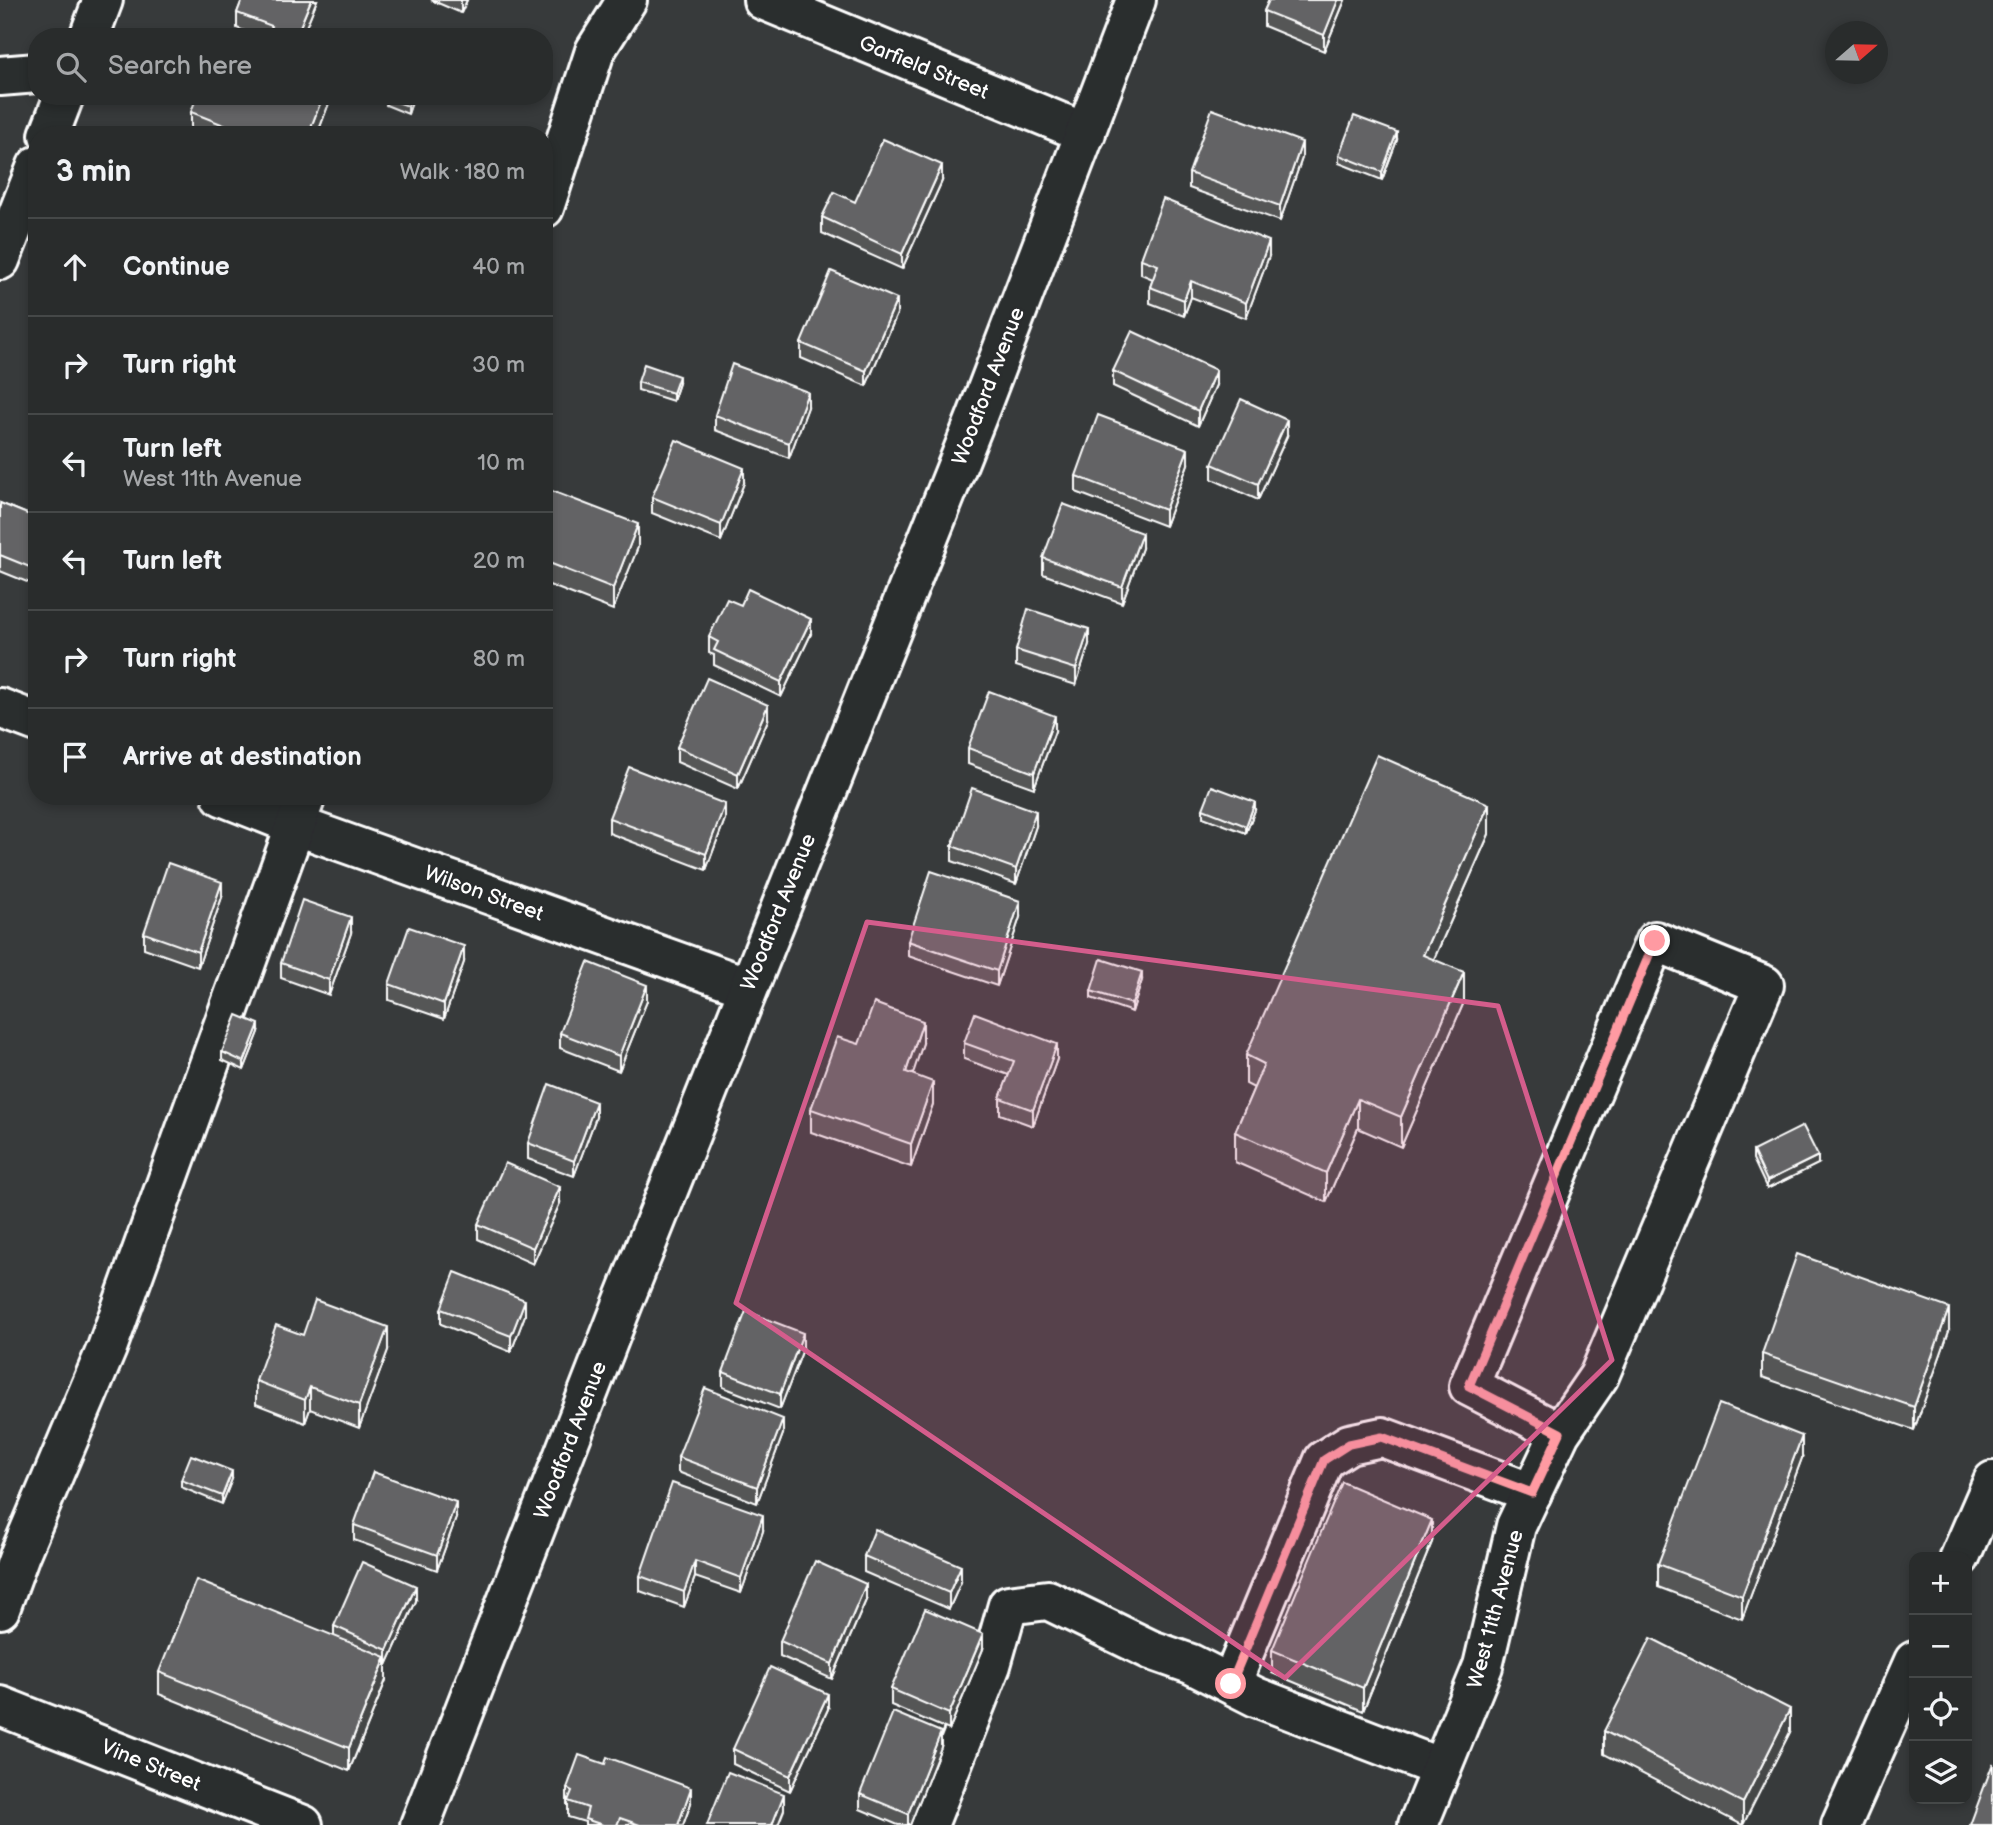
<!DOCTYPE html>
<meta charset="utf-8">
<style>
:root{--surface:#292c2c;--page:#313434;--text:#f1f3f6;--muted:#a5a7a9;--line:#454848}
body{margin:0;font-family:"Balsamiq Sans",sans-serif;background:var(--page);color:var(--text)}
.controls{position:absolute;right:21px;bottom:21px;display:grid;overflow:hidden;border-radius:14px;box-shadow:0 4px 10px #0003}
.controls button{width:63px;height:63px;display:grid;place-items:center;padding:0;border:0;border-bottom:2px solid var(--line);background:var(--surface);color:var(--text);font:35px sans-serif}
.compass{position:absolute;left:1825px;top:21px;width:63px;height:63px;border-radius:50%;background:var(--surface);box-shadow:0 4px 10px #0003;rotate:70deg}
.stop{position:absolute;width:21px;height:21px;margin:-16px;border:5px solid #ff9aa2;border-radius:50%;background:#fff}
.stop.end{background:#ff9aa2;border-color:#fff;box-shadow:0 2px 7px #0008}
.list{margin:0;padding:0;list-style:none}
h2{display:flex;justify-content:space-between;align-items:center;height:91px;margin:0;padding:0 28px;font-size:30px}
h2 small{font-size:23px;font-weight:400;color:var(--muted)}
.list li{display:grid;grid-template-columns:46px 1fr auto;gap:21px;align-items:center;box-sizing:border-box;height:98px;padding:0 28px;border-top:2px solid var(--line)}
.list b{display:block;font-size:26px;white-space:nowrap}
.list p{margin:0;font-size:23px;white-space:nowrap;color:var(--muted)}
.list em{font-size:23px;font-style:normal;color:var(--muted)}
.icon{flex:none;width:38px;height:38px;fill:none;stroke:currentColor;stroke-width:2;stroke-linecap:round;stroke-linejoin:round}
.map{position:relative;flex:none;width:1993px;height:1825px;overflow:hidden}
.search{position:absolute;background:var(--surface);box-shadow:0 4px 10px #0003;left:28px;top:28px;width:525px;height:77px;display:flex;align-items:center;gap:18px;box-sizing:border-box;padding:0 24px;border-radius:28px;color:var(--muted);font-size:26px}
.panel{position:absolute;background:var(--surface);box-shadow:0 4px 10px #0003;left:28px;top:126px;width:525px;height:679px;border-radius:28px}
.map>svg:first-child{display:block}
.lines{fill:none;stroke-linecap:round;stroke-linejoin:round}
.minor-casing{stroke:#fff;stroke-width:44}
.minor{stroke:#2a2d2e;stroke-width:38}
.wall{fill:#555657;stroke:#fff;stroke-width:2}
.shaded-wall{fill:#454647;stroke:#fff;stroke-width:2}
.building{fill:#636465;stroke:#fff;stroke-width:2}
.route{stroke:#ff9aa2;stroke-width:9}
.marked{fill:#d45d8c;fill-opacity:0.2;stroke:#d45d8c;stroke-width:5;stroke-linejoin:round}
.labels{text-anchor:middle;stroke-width:5;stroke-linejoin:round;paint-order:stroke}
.street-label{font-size:21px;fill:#fff;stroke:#2a2d2e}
</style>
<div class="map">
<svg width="1993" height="1825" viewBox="0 0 1993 1825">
<rect width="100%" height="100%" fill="#373a3b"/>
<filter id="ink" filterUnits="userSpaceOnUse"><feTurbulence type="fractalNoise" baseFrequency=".0143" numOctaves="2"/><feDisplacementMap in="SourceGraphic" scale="14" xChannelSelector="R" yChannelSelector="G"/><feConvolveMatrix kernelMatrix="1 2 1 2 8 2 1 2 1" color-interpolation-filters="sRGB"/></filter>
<g filter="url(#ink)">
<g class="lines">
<g class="minor-casing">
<g id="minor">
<path d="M763 0 1086 133"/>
<path d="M89 37 103 0"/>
<path d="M0 76 37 73"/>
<path d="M49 135 64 96"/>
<path d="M544 208 595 51 627 0"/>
<path d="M0 260 37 166"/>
<path d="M0 708 37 722"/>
<path d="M222 796 295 825 748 987"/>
<path d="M1960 1557 1993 1481"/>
<path d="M0 1609 20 1554 107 1348 306 796"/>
<path d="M1231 1684 1324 1460 1349 1444 1382 1437 1532 1493"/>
<path d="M0 1706 303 1825"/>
<path d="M420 1825 623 1303 977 416 1136 0"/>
<path d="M928 1825 991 1665 1008 1605 1048 1600 1151 1650 1191 1664 1256 1697 1441 1768"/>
<path d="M1418 1825 1483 1666 1516 1526 1560 1433 1599 1376 1764 985 1655 941 1469 1386 1560 1433"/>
<path d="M1841 1825 1914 1661"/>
</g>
</g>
<use href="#minor" class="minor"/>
</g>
<g class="wall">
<path d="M242 0H317L302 36 303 37H259L237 28V13Z"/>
<path d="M431 0H467L461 13Z"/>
<path d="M1269 0H1345L1324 51 1264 26V11Z"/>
<path d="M329 96V103L317 135 191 134V112Z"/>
<path d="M387 96H414L408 114 386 105Z"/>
<path d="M1397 140 1382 180 1339 163V155Z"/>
<path d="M1302 158 1280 221 1189 188V173Z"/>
<path d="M942 181 902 269 822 233V217L855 202Z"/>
<path d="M1269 256 1246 318 1191 297 1184 316 1150 303V287L1153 279 1141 274V259Z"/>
<path d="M897 314 866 386 801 358V343Z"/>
<path d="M1113 371 1216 385 1198 426 1113 386Z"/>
<path d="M638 382 679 383 673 401 638 390Z"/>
<path d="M808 407 789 458 715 430V415Z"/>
<path d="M1287 436 1258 500 1212 479V464Z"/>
<path d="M1188 464 1165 526 1076 492V476Z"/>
<path d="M744 483 721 541 652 513V497Z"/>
<path d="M544 488 638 547 613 610 544 583Z"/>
<path d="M0 503 37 518V586L0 571Z"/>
<path d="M1142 548 1122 603 1043 574V558Z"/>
<path d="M741 605 811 634 781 697 714 665V655L709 653V637Z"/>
<path d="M1089 644 1076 685 1016 666V650Z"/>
<path d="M768 720 738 789 677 762V747Z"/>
<path d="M1055 731 1034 788 968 764V748Z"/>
<path d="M1203 809 1255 810 1246 833 1203 817Z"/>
<path d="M609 818 725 819 706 870 609 833Z"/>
<path d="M1036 826 1016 884 952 861V846Z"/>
<path d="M1489 834 1434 959 1464 1002 1401 1147 1358 1128 1326 1202 1235 1162V1132L1254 1088 1246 1084V1055Z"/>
<path d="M222 897 198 967 144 948V933Z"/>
<path d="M1020 917 997 986 908 956V941Z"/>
<path d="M351 933 329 995 281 978V963Z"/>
<path d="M464 962 444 1019 389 1000V984Z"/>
<path d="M1142 980 1132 1012 1091 998V991Z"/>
<path d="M647 1001 619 1071 560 1048V1033Z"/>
<path d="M259 1032 244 1070 222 1060V1052Z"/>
<path d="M923 1043 912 1074 933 1104 911 1167 811 1132V1109L859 1044Z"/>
<path d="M964 1043 1057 1059 1033 1126 1000 1114V1098L1009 1075 964 1059Z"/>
<path d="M596 1117 574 1176 528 1159V1143Z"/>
<path d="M1753 1151 1818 1164 1767 1189 1753 1159Z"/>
<path d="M560 1203 533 1264 478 1239V1224Z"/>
<path d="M441 1309 525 1315 511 1352 441 1324Z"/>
<path d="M1949 1331 1914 1430 1762 1377V1354Z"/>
<path d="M803 1349 780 1409 723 1387V1372Z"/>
<path d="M388 1350 359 1428 310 1409 305 1423 256 1404V1381Z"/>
<path d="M783 1434 757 1503 678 1472V1457Z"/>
<path d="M1802 1458 1742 1619 1658 1587V1564Z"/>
<path d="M232 1479 222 1504 181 1487V1480Z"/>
<path d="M456 1518 437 1570 354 1540V1525Z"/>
<path d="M763 1531 741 1593 695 1577 684 1607 640 1591V1576Z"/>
<path d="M1432 1542 1363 1711 1272 1673V1650Z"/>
<path d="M864 1556 961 1582 949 1609 864 1572Z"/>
<path d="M866 1600 832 1679 780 1656V1641Z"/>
<path d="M416 1601 387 1665H386V1680L349 1771 159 1694V1672L334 1636V1626Z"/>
<path d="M983 1649 949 1730 891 1705V1689Z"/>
<path d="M828 1709 790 1791 733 1764V1749Z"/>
<path d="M1604 1731 1790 1732 1742 1825 1604 1754Z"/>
<path d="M941 1747 910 1825H898L860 1809V1794Z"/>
<path d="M567 1788 691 1803 683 1825H585V1822L568 1817V1804H567Z"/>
</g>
<g class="shaded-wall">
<path d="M311 0H317L302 37 297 34Z"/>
<path d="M461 0H467L461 13Z"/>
<path d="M1338 0H1345L1324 51V35Z"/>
<path d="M323 96H329V103L317 135H308Z"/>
<path d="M412 96H414L408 114V106Z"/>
<path d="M1397 132V140L1382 180V172Z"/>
<path d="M1302 142V158L1280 221V206Z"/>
<path d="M942 165V181L902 269V254Z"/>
<path d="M1269 241V256L1246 318V303Z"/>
<path d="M1191 281V297L1184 316V300Z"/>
<path d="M897 299V314L866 386V371Z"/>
<path d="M1216 370V385L1198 426V411Z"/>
<path d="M679 376V383L673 401V393Z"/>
<path d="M808 392V407L789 458V443Z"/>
<path d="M1287 420V436L1258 500V484Z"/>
<path d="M1188 449V464L1165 526V510Z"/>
<path d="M744 468V483L721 541V525Z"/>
<path d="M638 524V547L613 610V588Z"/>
<path d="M1142 533V548L1122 603V587Z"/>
<path d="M811 619V634L781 697V682Z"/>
<path d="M1089 629V644L1076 685V669Z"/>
<path d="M768 705V720L738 789V774Z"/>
<path d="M1055 716V731L1034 788V773Z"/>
<path d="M1255 802V810L1246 833V826Z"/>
<path d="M725 804V819L706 870V854Z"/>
<path d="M1489 804V834L1423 984V955Z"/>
<path d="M1036 811V826L1016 884V869Z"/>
<path d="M222 882V897L198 967V952Z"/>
<path d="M1020 901V917L997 986V971Z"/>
<path d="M351 917V933L329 995V980Z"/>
<path d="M464 946V962L444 1019V1004Z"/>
<path d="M1142 972V980L1132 1012V1004Z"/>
<path d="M1464 972V1002L1401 1147V1117Z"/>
<path d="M647 985V1001L619 1071V1056Z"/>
<path d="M923 1021V1043L906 1095V1072Z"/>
<path d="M259 1024V1032L244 1070V1062Z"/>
<path d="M1057 1044V1059L1033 1126V1110Z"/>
<path d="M933 1082V1104L911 1167V1144Z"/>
<path d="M1358 1099V1128L1326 1202V1173Z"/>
<path d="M596 1102V1117L574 1176V1161Z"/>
<path d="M1818 1156V1164L1767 1189V1181Z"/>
<path d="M560 1187V1203L533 1264V1248Z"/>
<path d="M525 1300V1315L511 1352V1336Z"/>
<path d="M1949 1308V1331L1914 1430V1407Z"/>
<path d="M388 1327V1350L359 1428V1405Z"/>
<path d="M803 1333V1349L780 1409V1394Z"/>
<path d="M310 1387V1409L305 1423V1400Z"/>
<path d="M783 1419V1434L757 1503V1487Z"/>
<path d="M1802 1436V1458L1742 1619V1596Z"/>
<path d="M232 1471V1479L222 1504V1496Z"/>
<path d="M456 1502V1518L437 1570V1555Z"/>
<path d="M763 1515V1531L741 1593V1578Z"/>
<path d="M1432 1520V1542L1363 1711V1688Z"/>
<path d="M695 1561V1577L684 1607V1592Z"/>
<path d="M961 1566V1582L949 1609V1593Z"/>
<path d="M866 1584V1600L832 1679V1664Z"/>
<path d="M416 1586V1601L387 1665V1650Z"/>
<path d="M983 1634V1649L949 1730V1714Z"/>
<path d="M386 1657V1680L349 1771V1748Z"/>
<path d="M828 1694V1709L790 1791V1776Z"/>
<path d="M1790 1709V1732L1743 1825V1803Z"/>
<path d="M941 1732V1747L910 1825H908V1814Z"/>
<path d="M691 1788V1803L683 1825H678Z"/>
<path d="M784 1794V1810L778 1825H772Z"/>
</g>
<g class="building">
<path d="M242 0H311L297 34 303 37H268L272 26 237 13Z"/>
<path d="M1269 0H1338L1324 35 1264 11Z"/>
<path d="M197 96H323L308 135H249L191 112Z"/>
<path d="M387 96H412L408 106 386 98Z"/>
<path d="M1212 109 1302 142 1280 206 1189 173Z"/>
<path d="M1354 116 1397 132 1382 172 1339 155Z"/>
<path d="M883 139 942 165 902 254 822 217 834 192 855 202Z"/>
<path d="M1163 199 1269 241 1246 303 1191 281 1184 300 1150 287 1158 265 1141 259Z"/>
<path d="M831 271 897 299 866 371 801 343Z"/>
<path d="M1132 331 1216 370 1198 411 1113 371Z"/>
<path d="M644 364 679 376 673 393 638 382Z"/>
<path d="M732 364 808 392 789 443 715 415Z"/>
<path d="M1241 399 1287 420 1258 484 1212 464Z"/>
<path d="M1098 415 1188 449 1165 510 1076 476Z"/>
<path d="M676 440 744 468 721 525 652 497Z"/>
<path d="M544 488 638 524 613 588 544 561Z"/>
<path d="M0 503 37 518V570L0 555Z"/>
<path d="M1063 504 1142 533 1122 587 1043 558Z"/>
<path d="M748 589 811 619 781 682 714 650 718 642 709 637 727 599 741 605Z"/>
<path d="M1028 609 1089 629 1076 669 1016 650Z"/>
<path d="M707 678 768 705 738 774 677 747Z"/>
<path d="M989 691 1055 716 1034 773 968 748Z"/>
<path d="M1377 755 1489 804 1423 955 1464 972 1401 1117 1358 1099 1326 1173 1235 1132 1264 1064 1246 1055Z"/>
<path d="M629 767 725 804 706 854 609 818Z"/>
<path d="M1212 786 1255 802 1246 826 1203 809Z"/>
<path d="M972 788 1036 811 1016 869 952 846Z"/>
<path d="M168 863 222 882 198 952 144 933Z"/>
<path d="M931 871 1020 901 997 971 908 941Z"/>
<path d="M302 900 351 917 329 980 281 963Z"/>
<path d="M409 927 464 946 444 1004 389 984Z"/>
<path d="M1101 959 1142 972 1132 1004 1091 991Z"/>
<path d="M588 962 647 985 619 1056 560 1033Z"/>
<path d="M874 1003 923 1021 906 1072 933 1082 911 1144 811 1109 837 1037 859 1044Z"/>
<path d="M975 1013 1057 1044 1033 1110 1000 1098 1014 1061 964 1043Z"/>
<path d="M237 1015 259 1024 244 1062 222 1052Z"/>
<path d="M549 1084 596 1102 574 1161 528 1143Z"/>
<path d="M1803 1126 1818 1156 1767 1181 1753 1151Z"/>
<path d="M505 1163 560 1187 533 1248 478 1224Z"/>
<path d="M1797 1254 1949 1308 1914 1407 1762 1354Z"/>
<path d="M455 1272 525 1300 511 1336 441 1309Z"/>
<path d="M315 1300 388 1327 359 1405 310 1387 305 1400 256 1381 276 1325 303 1335Z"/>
<path d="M746 1311 803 1333 780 1394 723 1372Z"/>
<path d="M705 1388 783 1419 757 1487 678 1457Z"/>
<path d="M1719 1404 1802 1436 1742 1596 1658 1564Z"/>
<path d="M191 1455 232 1471 222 1496 181 1480Z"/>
<path d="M373 1472 456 1502 437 1555 354 1525Z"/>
<path d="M1342 1482 1432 1520 1363 1688 1272 1650Z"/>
<path d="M672 1483 763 1515 741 1578 695 1561 684 1592 640 1576Z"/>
<path d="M875 1529 961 1566 949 1593 864 1556Z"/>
<path d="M815 1561 866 1584 832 1664 780 1641Z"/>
<path d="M362 1562 416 1586 387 1650 334 1626Z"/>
<path d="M196 1580 386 1657 349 1748 159 1672Z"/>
<path d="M925 1609 983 1634 949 1714 891 1689Z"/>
<path d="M1651 1638 1790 1709 1743 1803 1604 1731Z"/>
<path d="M770 1667 828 1694 790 1776 733 1749Z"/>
<path d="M893 1712 941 1732 908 1814 860 1794Z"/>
<path d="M579 1755 605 1764 607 1757 691 1788 678 1825H640L620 1818 617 1825H603L585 1819 588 1808 568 1801 572 1791 567 1788Z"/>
<path d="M1993 1763V1825H1970Z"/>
<path d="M728 1772 784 1794 772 1825H707Z"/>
</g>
</g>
<g class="lines" filter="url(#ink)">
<path class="route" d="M1231 1684 1324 1460 1349 1444 1382 1437 1532 1493 1560 1433 1469 1386 1655 941"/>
</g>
<path class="marked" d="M867 922 1498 1006 1612 1360 1285 1678 736 1303Z"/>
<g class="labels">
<g class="street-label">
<text transform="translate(924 67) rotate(22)" y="7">Garfield Street</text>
<text transform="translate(988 386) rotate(-69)" y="7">Woodford Avenue</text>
<text transform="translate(484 893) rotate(20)" y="7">Wilson Street</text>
<text transform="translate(778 912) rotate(-68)" y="7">Woodford Avenue</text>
<text transform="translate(570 1440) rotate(-69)" y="7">Woodford Avenue</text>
<text transform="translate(1495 1609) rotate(-75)" y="7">West 11th Avenue</text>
<text transform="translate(151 1765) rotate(22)" y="7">Vine Street</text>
</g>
</g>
</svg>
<div class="controls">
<button>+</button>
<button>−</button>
<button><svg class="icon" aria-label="locate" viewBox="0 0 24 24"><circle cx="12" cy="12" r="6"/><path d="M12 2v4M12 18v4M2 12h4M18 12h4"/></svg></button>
<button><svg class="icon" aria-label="layers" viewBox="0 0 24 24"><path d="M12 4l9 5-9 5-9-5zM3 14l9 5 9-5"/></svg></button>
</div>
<svg class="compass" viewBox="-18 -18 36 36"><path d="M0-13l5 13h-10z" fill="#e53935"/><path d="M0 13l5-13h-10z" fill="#a5a7a9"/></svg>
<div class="stop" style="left:1231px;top:1684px"></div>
<div class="stop end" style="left:1655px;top:941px"></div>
<div class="search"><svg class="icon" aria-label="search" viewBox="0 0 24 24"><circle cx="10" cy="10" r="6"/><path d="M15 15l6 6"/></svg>Search here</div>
<section class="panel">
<h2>3 min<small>Walk · 180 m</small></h2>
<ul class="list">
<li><svg class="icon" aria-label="ahead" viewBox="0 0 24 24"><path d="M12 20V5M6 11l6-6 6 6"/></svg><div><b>Continue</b></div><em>40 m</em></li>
<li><svg class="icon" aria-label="right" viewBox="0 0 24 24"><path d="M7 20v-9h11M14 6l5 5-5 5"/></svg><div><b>Turn right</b></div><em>30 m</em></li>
<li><svg class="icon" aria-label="left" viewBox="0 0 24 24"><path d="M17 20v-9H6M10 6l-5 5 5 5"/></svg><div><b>Turn left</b><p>West 11th Avenue</p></div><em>10 m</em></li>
<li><svg class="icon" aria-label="left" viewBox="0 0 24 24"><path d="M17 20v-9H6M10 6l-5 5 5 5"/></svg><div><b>Turn left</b></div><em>20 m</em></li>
<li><svg class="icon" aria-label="right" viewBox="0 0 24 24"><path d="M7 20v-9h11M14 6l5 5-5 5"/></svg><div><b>Turn right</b></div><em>80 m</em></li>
<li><svg class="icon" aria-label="arrive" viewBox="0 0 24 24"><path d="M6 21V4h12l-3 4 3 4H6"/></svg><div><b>Arrive at destination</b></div></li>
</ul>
</section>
</div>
